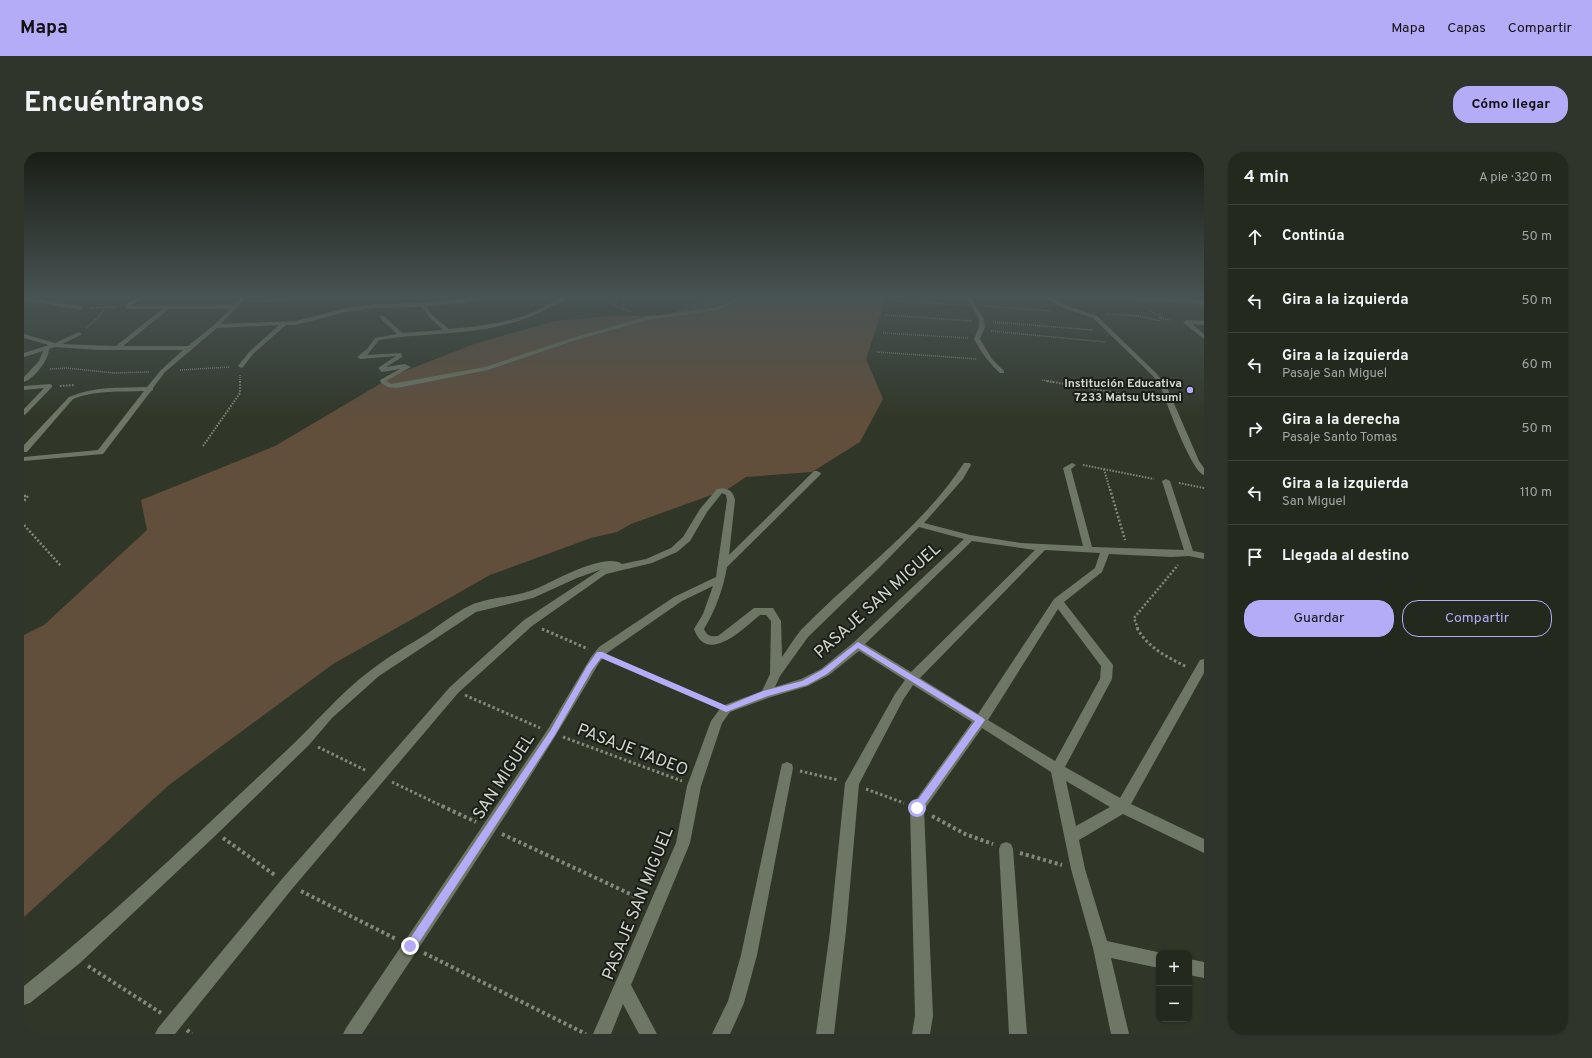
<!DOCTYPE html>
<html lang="es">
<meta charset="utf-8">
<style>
:root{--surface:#24291e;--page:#30352b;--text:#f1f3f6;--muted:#a3a6a4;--line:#41453c;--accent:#b5acf8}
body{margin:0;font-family:Overpass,sans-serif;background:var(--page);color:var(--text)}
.controls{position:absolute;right:12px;bottom:12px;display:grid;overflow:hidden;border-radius:8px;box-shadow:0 1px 3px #0004}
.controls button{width:36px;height:36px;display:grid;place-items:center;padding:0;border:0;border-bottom:1px solid var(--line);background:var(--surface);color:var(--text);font:20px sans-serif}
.stop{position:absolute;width:12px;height:12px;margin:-9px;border:3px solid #b5acf8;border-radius:50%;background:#fff}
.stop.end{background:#b5acf8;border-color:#fff;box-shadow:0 1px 4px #0008}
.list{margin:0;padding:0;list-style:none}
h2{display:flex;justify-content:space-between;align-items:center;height:52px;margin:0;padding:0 16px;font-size:17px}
h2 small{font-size:13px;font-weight:400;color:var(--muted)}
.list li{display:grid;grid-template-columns:26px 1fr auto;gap:12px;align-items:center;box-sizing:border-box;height:64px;padding:0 16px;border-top:1px solid var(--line)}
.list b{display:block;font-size:15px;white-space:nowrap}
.list p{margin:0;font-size:13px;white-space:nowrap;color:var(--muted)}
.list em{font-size:13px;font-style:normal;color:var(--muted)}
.actions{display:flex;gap:8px;padding:12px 16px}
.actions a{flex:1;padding:9px 0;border:1px solid var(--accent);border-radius:16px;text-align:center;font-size:14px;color:var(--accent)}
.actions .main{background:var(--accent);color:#111}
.icon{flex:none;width:22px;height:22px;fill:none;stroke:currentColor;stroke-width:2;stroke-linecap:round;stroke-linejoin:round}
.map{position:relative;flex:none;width:1180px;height:882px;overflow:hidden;border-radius:16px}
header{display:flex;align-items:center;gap:24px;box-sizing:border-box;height:56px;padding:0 20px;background:var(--accent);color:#111}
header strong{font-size:19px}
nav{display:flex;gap:22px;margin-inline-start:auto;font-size:14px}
.intro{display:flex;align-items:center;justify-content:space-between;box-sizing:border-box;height:96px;padding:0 24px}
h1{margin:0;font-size:28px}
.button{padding:10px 18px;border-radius:16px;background:var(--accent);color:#111;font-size:14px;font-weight:700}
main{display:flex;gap:24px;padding:0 24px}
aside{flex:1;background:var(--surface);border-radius:16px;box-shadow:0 1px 3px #0004}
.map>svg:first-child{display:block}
.green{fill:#614e3b}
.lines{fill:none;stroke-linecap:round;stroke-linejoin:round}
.path-far4{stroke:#83897c;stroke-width:1.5;stroke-dasharray:1 1;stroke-linecap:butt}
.path-far3{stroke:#83897c;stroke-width:2;stroke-dasharray:1.5 1.5;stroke-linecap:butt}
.path-far2{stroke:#83897c;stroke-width:2.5;stroke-dasharray:2 2;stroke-linecap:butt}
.path-far1{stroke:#83897c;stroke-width:3;stroke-dasharray:2.5 2.5;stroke-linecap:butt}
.path{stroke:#83897c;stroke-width:4;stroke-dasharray:3 3;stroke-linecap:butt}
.minor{fill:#6e7766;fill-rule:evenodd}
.route{fill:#b5acf8}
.poi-dot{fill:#b5acf8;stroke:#1a1d17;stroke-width:1.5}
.labels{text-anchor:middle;stroke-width:4;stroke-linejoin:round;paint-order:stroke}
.far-poi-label{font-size:12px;font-weight:bold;fill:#d0d5cb;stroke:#1a1d17;text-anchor:end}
.near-street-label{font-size:17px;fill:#d0d5cb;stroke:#1a1d17}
</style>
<header>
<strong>Mapa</strong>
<nav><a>Mapa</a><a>Capas</a><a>Compartir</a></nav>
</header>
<div class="intro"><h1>Encuéntranos</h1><a class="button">Cómo llegar</a></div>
<main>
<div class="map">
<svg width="1180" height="882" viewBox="0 0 1180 882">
<rect width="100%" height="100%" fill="#303728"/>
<path class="green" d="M692 145H859V156L842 207 859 247 836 290 788 320 722 325 704 337 607 372 593 380 567 386 466 423 309 512 145 633 0 765V483L20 473 123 378 117 348 251 294 371 223 450 192 531 169 586 164 642 163Z"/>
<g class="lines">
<g class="path-far4">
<path d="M580 145V149L608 160"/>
<path d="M599 145 600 156"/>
<path d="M1068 145 1101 146"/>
<path d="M872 149 938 153"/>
<path d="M227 150 299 145"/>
<path d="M961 154 1026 159"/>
<path d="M66 156 94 155"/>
<path d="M1125 158 1138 165"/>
<path d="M1082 162 1116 164 1135 169 1136 166 1146 168"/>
<path d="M861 163 948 169"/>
<path d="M969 170 1069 178"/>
<path d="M62 176 74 166 80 157"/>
<path d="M967 179 1081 190"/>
<path d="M859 181 944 186"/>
<path d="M853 200 953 207"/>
<path d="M26 217 43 216 90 221 125 220"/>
<path d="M156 218 206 215"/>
<path d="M216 223V230"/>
<path d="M1018 228 1029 230"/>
</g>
<g class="path-far3">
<path d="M1023 229 1134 248"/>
<path d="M36 234 51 233"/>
<path d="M179 294 216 241V229"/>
<path d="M1059 313 1130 327"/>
<path d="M1080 317 1086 338"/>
<path d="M1155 331 1180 336"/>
</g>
<g class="path-far2">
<path d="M1086 337 1101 388"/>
<path d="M0 344H4L0 349"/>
<path d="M0 373 37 414"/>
<path d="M1114 477 1110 466 1154 413"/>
</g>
<g class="path-far1">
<path d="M1113 476C1124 496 1143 505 1163 515"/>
<path d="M518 477 564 497"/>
<path d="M587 507 691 552"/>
<path d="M441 543 516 576"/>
<path d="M539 585 658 629"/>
<path d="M294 595 343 619"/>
<path d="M776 619 814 628"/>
<path d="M368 630 420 655"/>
<path d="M842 637 880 651"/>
</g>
<g class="path">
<path d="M418 654 452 670"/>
<path d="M908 664 941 682 969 692"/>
<path d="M478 682 619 748"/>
<path d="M199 686 252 724"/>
<path d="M996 701 1038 713"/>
<path d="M277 739 372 787"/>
<path d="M400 801 562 882"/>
<path d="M64 814 137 861"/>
<path d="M163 878 168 882"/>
</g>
<g class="minor">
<path d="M0 145 56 154 59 156 56 158 0 148Z"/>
<path d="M114 145H120L106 154 209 153 218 145H222L197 172 272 169 322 156 351 152 398 151 457 145V146L439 151 403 154 408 163 425 177C456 174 488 171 516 157 525 152 535 144 545 145 539 150 530 153 523 157 471 185 411 179 355 188L343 203 377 201 378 205 362 215 381 212 387 215 362 229 367 232 461 215 545 187 621 165 691 156 715 145H721L694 158 624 168 549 189 464 218 373 236 364 235 357 231 356 228 376 217 358 220 354 216 372 204 336 207 333 205 343 197 351 186 373 182 356 166V164H360L378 181 419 178 405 165 398 155 351 156 322 160 272 173H262L229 202 219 215 217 216 214 214 225 200 255 173 193 176 141 220 129 236V238L127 239 79 302 0 309V305L74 298 120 239C96 240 72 238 49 247L3 300H0V293L45 245C70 234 96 236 123 235L137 218 159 198H75L31 195 25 197C24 209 11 226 0 230V225L15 209 19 199 0 205V201L25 193 0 186V182L31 191 55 180 58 182 57 183 38 192 92 194 138 157H102L101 153ZM145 157H206L190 173 164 194H99Z"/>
<path d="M942 145H946L960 167 961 175 956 187 968 207 980 219V221H976C965 211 957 200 950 187L955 175V167Z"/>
<path d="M1019 145H1024L1046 155 1073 164 1132 221 1142 233 1175 309 1180 316V323C1167 319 1142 249 1136 233L1128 223 1069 166 1042 157Z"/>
<path d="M1110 145 1180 148V152L1111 148 1108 146Z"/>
<path d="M1162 168 1180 169V173L1168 172 1180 182V187L1160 171 1159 170Z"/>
<path d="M26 232 28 233V235L2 262 0 263V257L20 236 0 238V234Z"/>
<path d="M940 311H946L947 313 939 327 900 371 946 383 997 391 1059 394 1039 316 1048 311 1052 313 1047 317 1068 395 1160 398 1138 329 1142 327 1146 329 1169 399 1180 401V407L1165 404 1147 405 1085 402 1078 420 1040 450 1089 513 1088 527 1041 615 1096 646 1176 508 1180 507V521L1107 652 1180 687V701L1099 662 1055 688 1061 717 1083 789 1138 801H1135V816L1087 806 1105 882H1087L1069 796 1047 717 1027 620 958 576 900 658 909 864 906 882H888L891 864 886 656 948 570 889 533 879 548 835 632 822 779 810 882H792L806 779 821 631 871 542 881 528 835 499 805 523 784 534 744 546 706 560 698 571 677 634 666 691 607 833 633 882H615L599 852 587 882H569L652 691 663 634 687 569 698 554 738 539 746 522 747 469 742 463H736C720 476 683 514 670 477L679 462 689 434 658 449 583 501 575 511C501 638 419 759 338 882H319L322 876 524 577 567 505 575 495 650 445 692 425 703 348 702 343 698 341 683 360 666 389 653 400 628 411 582 422 508 474 434 541 268 737 151 882H131L134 876 258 727 426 535 500 468 576 418 581 416 553 426 509 446 452 460 355 524 308 566 285 593 192 683 56 811 6 851 0 853V834C92 761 177 678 263 598 291 572 316 541 347 518 365 504 385 493 404 481 417 472 431 461 445 454 467 444 492 446 514 436 532 428 581 400 598 412L622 407 647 396 659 385 676 357 693 337C703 335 709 338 711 348L705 403 790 319H793L797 321 796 323 703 415C699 437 692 457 680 477 683 484 687 485 694 484L730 456H749L757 469 758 505C764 497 770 486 777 478 830 423 898 376 940 311ZM895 375 940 387 830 490 797 517 777 527 751 535 756 524 784 485 855 416ZM948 389 1011 398 887 520 841 492ZM1021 398 1076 401 1071 416 1030 447 954 562 896 526ZM1034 457 1077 514 1076 527 1031 609 964 568ZM1042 629 1086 655 1052 674Z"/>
<path d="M763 610 768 612 769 616 733 803 720 851 706 882H688L704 849 717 803 757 616 758 612Z"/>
<path d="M982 690 987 692 989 697 1003 882H985L975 697 977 692Z"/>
<path d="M1165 807 1180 810V826L1165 823Z"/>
</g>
</g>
<linearGradient id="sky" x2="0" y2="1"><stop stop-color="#1a1e16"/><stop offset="0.54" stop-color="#485353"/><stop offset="1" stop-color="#485353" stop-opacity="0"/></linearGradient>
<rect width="1180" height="268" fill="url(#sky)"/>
<path class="route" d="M834 490 959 566 961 568 896 659H890L889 656 890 653 951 569 834 496 803 522 783 533 744 544 702 560 577 506 568 518 531 583 390 798 386 800 383 798 381 794 383 791 526 579 563 514 573 500H578L703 554 739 539 778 529 798 518Z"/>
<circle class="poi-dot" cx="1166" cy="238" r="4"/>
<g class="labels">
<g class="far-poi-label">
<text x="1158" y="235">Institución Educativa<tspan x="1158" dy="14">7233 Matsu Utsumi</tspan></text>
</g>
<g class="near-street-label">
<text transform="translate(853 448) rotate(-42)" y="6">PASAJE SAN MIGUEL</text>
<text transform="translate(609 597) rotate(21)" y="6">PASAJE TADEO</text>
<text transform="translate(479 624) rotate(-57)" y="6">SAN MIGUEL</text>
<text transform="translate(613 751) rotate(-68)" y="6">PASAJE SAN MIGUEL</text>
</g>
</g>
</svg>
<div class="controls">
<button>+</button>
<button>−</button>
</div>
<div class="stop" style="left:893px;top:656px"></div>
<div class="stop end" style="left:386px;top:794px"></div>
</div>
<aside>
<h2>4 min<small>A pie · 320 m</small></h2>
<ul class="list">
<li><svg class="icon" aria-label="ahead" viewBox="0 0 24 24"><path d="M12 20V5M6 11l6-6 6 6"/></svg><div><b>Continúa</b></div><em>50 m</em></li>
<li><svg class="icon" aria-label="left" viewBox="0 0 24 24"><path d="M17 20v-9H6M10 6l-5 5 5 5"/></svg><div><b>Gira a la izquierda</b></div><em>50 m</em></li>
<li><svg class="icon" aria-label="left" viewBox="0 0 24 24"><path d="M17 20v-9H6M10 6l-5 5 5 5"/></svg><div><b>Gira a la izquierda</b><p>Pasaje San Miguel</p></div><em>60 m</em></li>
<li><svg class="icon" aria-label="right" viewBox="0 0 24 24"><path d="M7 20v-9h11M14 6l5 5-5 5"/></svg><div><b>Gira a la derecha</b><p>Pasaje Santo Tomas</p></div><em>50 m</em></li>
<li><svg class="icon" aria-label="left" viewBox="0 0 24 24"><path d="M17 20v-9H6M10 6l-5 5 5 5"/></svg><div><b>Gira a la izquierda</b><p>San Miguel</p></div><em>110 m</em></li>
<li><svg class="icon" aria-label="arrive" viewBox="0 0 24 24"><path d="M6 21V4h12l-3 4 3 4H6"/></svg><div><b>Llegada al destino</b></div></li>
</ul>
<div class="actions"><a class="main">Guardar</a><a>Compartir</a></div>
</aside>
</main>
